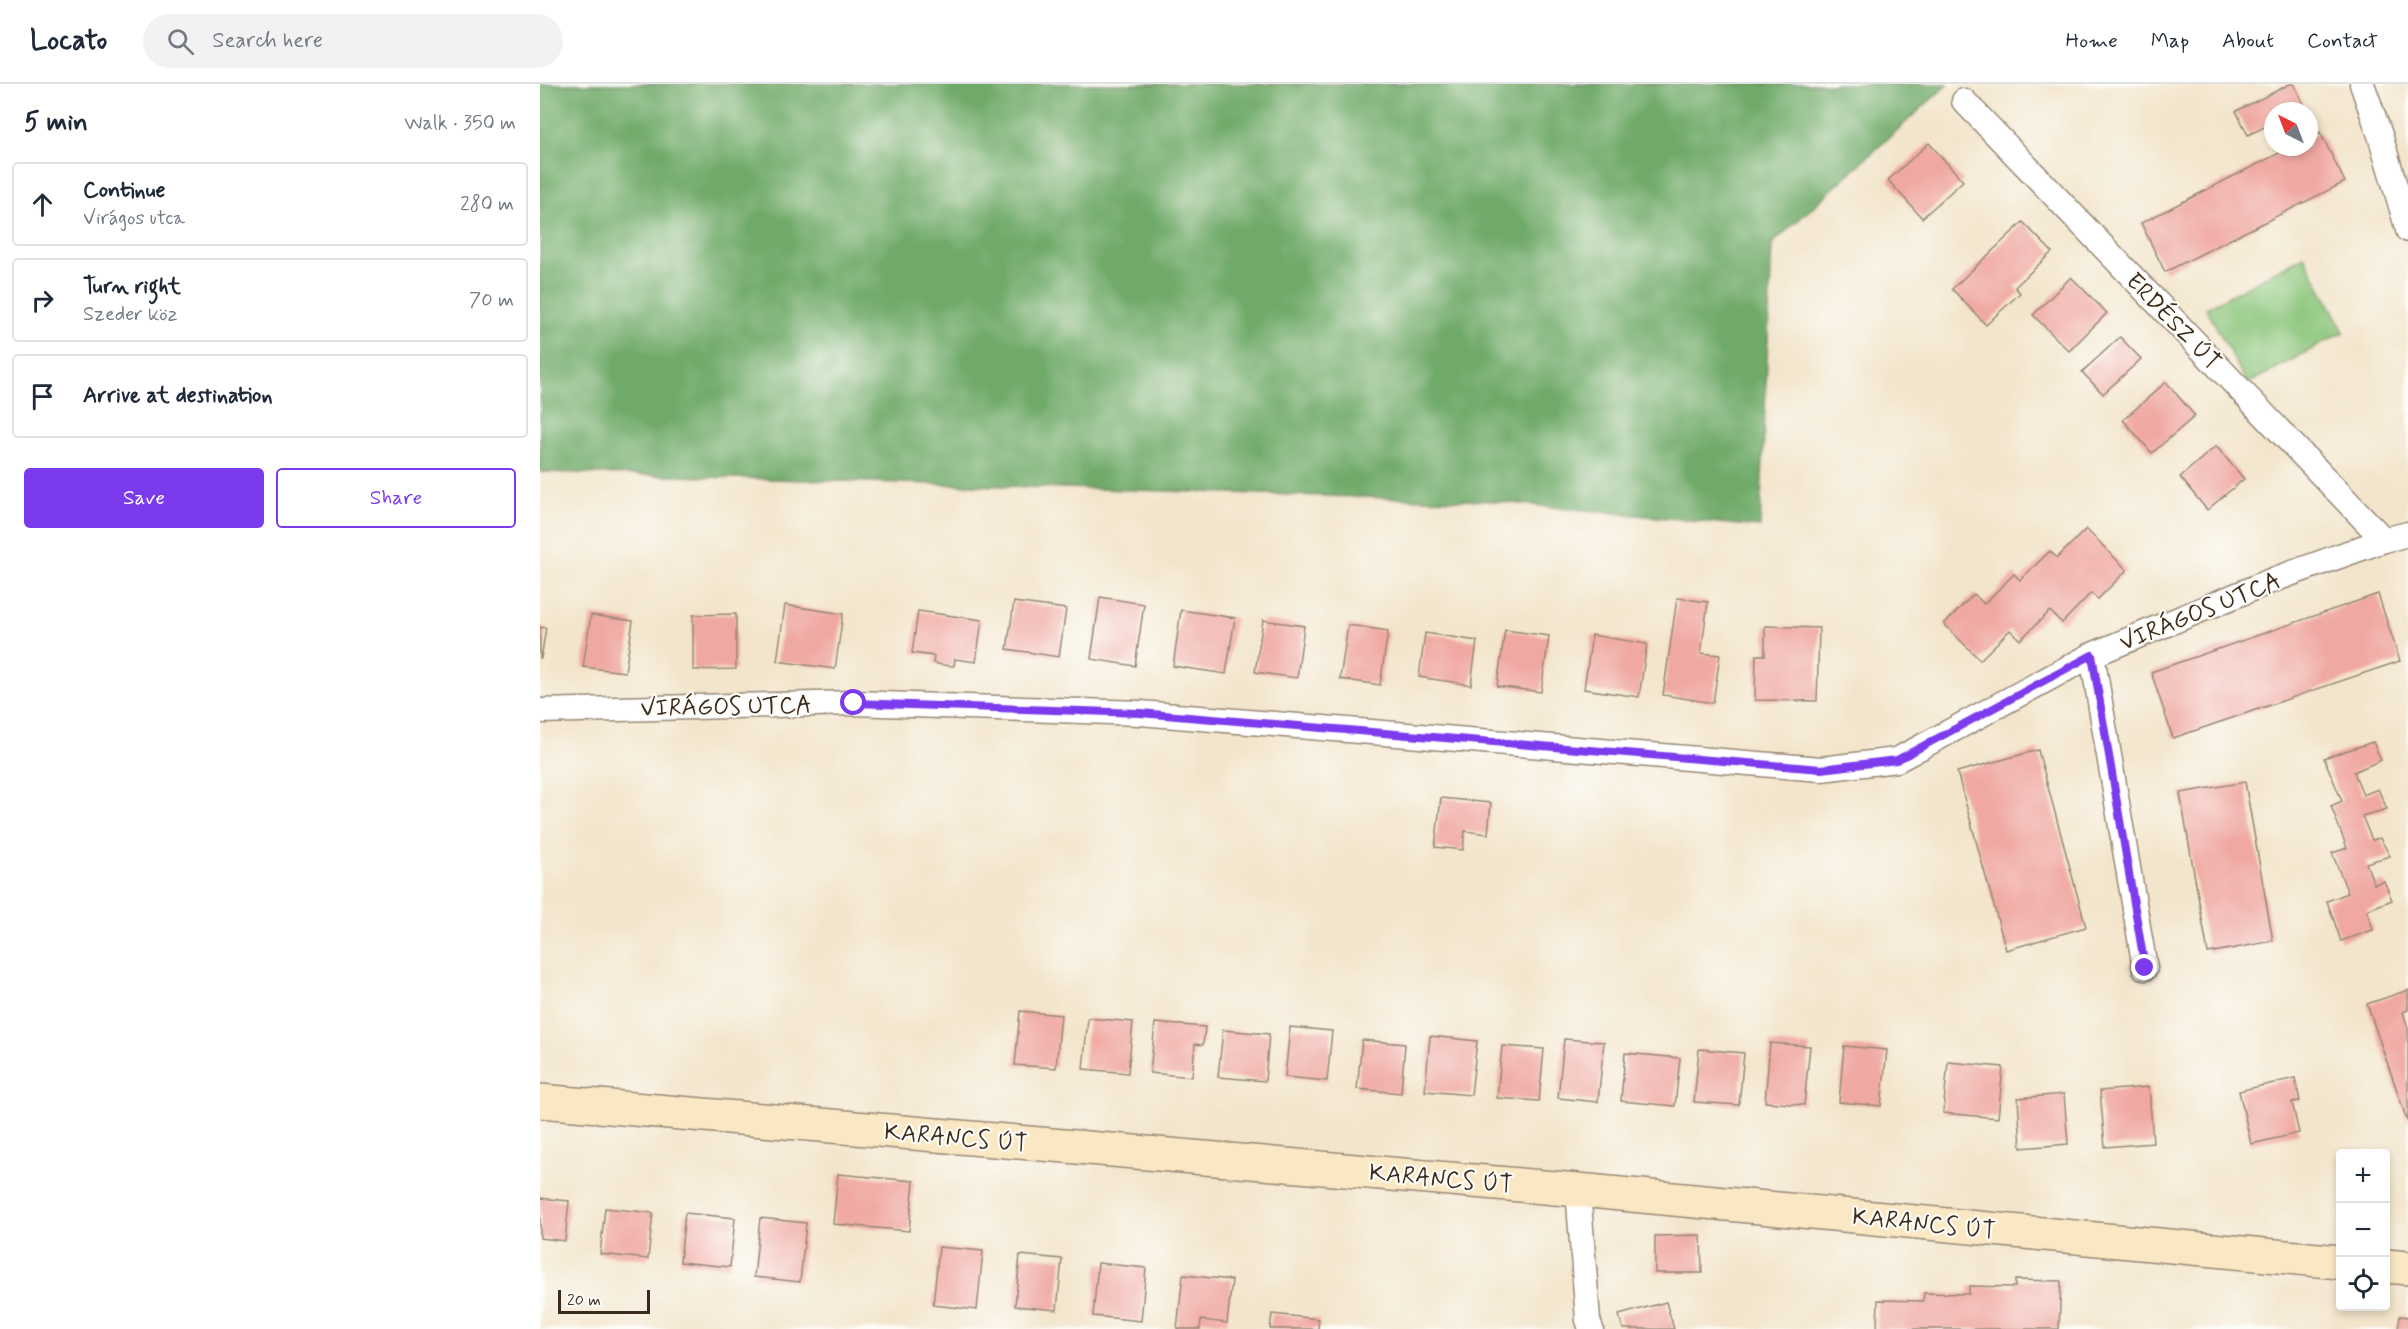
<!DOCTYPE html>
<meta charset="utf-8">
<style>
:root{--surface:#fff;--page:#f2f2f3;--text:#1f2937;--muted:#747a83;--line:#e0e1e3;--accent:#7c3aed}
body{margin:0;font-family:Mynerve,sans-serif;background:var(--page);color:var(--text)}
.controls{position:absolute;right:18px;bottom:18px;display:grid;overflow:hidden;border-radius:6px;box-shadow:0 3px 9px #0003}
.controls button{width:54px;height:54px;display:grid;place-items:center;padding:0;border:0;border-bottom:2px solid var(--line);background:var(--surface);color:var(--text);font:30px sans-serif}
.compass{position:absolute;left:1724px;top:18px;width:54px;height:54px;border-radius:50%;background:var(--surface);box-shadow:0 3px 9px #0003;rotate:318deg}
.scale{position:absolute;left:18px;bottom:15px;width:92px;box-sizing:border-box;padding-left:6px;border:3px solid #3b2a1e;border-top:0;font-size:16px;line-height:21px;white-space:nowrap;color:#3b2a1e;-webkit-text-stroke:4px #fdfcf7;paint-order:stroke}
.stop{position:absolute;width:18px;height:18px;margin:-14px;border:4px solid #7c3aed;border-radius:50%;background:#fff}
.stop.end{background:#7c3aed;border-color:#fff;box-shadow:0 2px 6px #0008}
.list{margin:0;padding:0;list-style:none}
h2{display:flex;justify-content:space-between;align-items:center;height:78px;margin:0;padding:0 24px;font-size:26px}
h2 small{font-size:20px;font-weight:400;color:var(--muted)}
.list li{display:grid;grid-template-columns:39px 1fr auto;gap:18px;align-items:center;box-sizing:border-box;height:84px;margin:0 12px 12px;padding:0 12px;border:2px solid var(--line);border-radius:6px}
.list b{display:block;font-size:22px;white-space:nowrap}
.list p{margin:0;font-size:20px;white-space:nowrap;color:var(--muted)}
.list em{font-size:20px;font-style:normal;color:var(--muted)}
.actions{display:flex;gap:12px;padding:18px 24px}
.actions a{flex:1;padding:14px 0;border:2px solid var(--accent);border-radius:6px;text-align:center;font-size:21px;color:var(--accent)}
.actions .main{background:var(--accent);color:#fff}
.icon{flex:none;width:33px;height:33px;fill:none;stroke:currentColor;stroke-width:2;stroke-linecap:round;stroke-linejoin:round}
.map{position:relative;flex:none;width:1868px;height:1245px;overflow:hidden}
header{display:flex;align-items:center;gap:36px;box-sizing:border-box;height:84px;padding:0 30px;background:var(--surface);border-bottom:2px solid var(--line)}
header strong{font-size:28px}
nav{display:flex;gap:33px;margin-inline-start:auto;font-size:21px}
.search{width:420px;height:54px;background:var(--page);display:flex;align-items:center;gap:15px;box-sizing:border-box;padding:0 21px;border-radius:33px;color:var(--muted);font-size:22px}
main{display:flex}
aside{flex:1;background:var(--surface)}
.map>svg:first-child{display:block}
.green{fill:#8ac579;stroke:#62784c;stroke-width:1.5}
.forest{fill:#6faa69;stroke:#556a44;stroke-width:1.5}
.building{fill:#f0a8a3}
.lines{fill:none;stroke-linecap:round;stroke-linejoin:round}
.street-casing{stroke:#978875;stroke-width:27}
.secondary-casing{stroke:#978875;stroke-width:36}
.street{stroke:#fff;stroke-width:24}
.secondary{stroke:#fae7c3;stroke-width:33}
.route{stroke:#7c3aed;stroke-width:8}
.labels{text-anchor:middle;stroke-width:4.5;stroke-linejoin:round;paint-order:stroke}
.street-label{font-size:24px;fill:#3b2a1e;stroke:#fdfcf7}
</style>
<header>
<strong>Locato</strong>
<div class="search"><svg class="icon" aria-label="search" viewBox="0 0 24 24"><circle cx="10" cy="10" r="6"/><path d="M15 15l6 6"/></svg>Search here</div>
<nav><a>Home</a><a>Map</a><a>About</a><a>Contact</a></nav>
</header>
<main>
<aside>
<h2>5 min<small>Walk · 350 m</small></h2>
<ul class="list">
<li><svg class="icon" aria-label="ahead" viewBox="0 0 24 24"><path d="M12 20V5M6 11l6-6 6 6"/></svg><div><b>Continue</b><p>Virágos utca</p></div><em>280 m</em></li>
<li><svg class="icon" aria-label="right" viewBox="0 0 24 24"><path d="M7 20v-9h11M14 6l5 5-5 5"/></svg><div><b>Turn right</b><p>Szeder köz</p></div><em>70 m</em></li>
<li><svg class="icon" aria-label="arrive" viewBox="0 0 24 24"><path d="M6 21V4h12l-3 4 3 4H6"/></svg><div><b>Arrive at destination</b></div></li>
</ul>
<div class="actions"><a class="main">Save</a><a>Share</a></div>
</aside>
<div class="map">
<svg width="1868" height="1245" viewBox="0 0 1868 1245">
<rect width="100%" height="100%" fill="#fdfcf7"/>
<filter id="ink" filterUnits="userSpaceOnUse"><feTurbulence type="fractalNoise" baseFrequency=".0167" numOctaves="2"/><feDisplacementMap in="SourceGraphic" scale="12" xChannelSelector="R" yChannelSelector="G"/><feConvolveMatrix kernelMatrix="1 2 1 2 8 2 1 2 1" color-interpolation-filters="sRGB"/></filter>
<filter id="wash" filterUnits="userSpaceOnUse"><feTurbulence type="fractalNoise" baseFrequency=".008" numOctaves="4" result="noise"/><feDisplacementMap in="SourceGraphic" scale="24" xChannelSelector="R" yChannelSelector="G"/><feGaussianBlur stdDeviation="1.35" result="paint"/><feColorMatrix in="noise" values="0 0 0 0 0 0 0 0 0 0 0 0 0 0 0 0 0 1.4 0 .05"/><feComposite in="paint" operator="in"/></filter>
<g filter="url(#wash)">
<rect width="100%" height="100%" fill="#f3e5cc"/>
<path class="green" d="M1764 172 1804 248 1707 300 1666 224Z"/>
<path class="forest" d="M0 0H1408L1232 160 1220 443 951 417 0 388Z"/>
<g id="blocks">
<g class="building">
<path d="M1750 0H1754L1765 23 1756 27H1733V39L1708 51 1696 27Z"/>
<path d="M1780 48 1805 98 1625 188 1601 139 1751 63H1769V54Z"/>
<path d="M1389 59 1423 97 1382 134 1348 96Z"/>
<path d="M1483 138 1512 168 1475 203 1480 209 1446 241 1412 205Z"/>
<path d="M1531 193 1567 229 1529 267 1493 231Z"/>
<path d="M1580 253 1601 275 1563 310 1542 288Z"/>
<path d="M1626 298 1655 332 1612 369 1583 336Z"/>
<path d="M1676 362 1704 395 1667 426 1640 393Z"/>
<path d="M1546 445 1587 486 1558 515 1551 509 1522 539 1510 527 1480 556 1470 546 1440 576 1404 540 1434 510 1444 520 1474 490 1480 496 1510 467 1517 474Z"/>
<path d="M1838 510 1860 577 1633 654 1611 588Z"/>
<path d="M560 513 604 520 595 582 551 575Z"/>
<path d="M1137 514 1168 518 1161 569 1180 571 1173 619 1123 611Z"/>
<path d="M474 518 526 525 519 573 467 565Z"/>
<path d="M245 521 303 530 295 585 237 577Z"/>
<path d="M641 526 695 534 686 590 633 582Z"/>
<path d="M378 527 442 536 436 578 415 575 414 582 402 581 393 579 394 572 372 569Z"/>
<path d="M196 530V585L153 586V531Z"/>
<path d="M51 531 93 537 85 588 43 583Z"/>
<path d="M723 536 764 542 757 594 715 588Z"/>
<path d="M808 541 848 547 840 601 800 595Z"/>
<path d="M1225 542 1279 544 1277 617 1215 616 1216 571H1225Z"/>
<path d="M0 543 6 544 1 574H0Z"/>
<path d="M965 546 1009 552 1001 608 957 602Z"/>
<path d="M885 549 937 557 931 601 879 593Z"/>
<path d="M1052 551 1107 560 1099 613 1044 605Z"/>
<path d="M1833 658 1841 676 1814 688 1823 711 1838 705 1847 725 1822 732 1832 756 1840 754 1850 772 1826 779 1834 800 1844 797 1852 816 1827 826 1833 846 1801 857 1787 817 1808 809 1792 769 1807 764 1791 722 1802 717 1784 674Z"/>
<path d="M1498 666 1546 843 1466 866 1417 688Z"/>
<path d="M1705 698 1733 857 1668 869 1640 709Z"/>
<path d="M901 714 951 719 948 750 925 747 923 766 895 763Z"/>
<path d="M1868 906V926L1863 928 1868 944V1039L1827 920Z"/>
<path d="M480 927 521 931 516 984 475 981Z"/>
<path d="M548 934 593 938 588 989 543 985Z"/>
<path d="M615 939 665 943 663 961 655 960 652 993 610 989Z"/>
<path d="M750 943 792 947 787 997 745 993Z"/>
<path d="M683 946 729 950 725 997 678 993Z"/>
<path d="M890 952 937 957 931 1011 885 1007Z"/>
<path d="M1024 955 1064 958 1058 1018 1018 1014Z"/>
<path d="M822 956 865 960 861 1009 817 1005Z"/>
<path d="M1230 959 1270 962 1264 1021 1225 1018Z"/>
<path d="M962 962 1004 965 999 1017 957 1014Z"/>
<path d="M1304 962 1347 966 1341 1022 1299 1018Z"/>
<path d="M1159 965 1204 969 1199 1021 1154 1018Z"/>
<path d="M1085 969 1140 974 1135 1022 1081 1017Z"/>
<path d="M1408 978 1463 983 1458 1034 1403 1029Z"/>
<path d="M1755 994 1760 1017 1752 1018 1759 1049 1711 1060 1699 1007Z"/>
<path d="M1609 1003 1613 1059 1565 1063 1560 1007Z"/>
<path d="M1524 1010 1528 1060 1481 1064 1478 1014Z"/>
<path d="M298 1090 374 1097 369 1147 293 1140Z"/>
<path d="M0 1114 29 1117 25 1157 0 1154Z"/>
<path d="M65 1124 113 1129 108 1175 60 1170Z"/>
<path d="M145 1129 195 1134 190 1183 140 1178Z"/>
<path d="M220 1134 266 1139 260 1198 214 1193Z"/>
<path d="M1161 1151 1162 1189H1115V1152Z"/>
<path d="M399 1163 443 1167 437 1226 393 1221Z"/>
<path d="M480 1171 522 1175 517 1226 475 1222Z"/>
<path d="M558 1179 606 1184 601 1237 553 1232Z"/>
<path d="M643 1191 692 1196 687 1239 661 1236 660 1245H637Z"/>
<path d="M1475 1196 1521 1197 1519 1245H1337L1338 1216 1383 1217 1384 1209 1429 1210V1202L1475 1203Z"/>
<path d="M1126 1218 1134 1245H1083L1079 1231Z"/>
<path d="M732 1230 779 1235 778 1245H730Z"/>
<path d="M1860 1232 1868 1233V1245H1858Z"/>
</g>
</g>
</g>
<g filter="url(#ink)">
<use href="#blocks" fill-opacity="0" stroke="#978875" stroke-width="1.5"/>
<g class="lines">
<g class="street-casing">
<g id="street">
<path d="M1822 0 1840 51 1868 146"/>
<path d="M1424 17 1844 456"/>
<path d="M1552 571 1605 884"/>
<path d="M0 627 314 619 600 629 1281 685 1357 676 1552 571 1733 496 1844 456 1868 450"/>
<path d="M1038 1106 1048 1236 1051 1245"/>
</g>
</g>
<g class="secondary-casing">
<g id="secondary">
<path d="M0 1017 1038 1106 1800 1178"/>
<path d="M1846 1182 1868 1184"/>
</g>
</g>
<use href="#street" class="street"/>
<use href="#secondary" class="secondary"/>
</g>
</g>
<g class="lines" filter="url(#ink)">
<path class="route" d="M314 619 600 629 1281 685 1357 676 1552 571 1605 884"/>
</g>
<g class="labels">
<g class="street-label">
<text transform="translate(1634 237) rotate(46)" y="8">ERDÉSZ ÚT</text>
<text transform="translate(1660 527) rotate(-22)" y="8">VIRÁGOS UTCA</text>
<text transform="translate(186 622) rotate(-1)" y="8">VIRÁGOS UTCA</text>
<text transform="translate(416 1053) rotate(5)" y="8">KARANCS ÚT</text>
<text transform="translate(901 1094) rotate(5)" y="8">KARANCS ÚT</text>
<text transform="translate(1384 1139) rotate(6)" y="8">KARANCS ÚT</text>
</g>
</g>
</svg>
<div class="controls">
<button>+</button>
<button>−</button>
<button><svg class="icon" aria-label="locate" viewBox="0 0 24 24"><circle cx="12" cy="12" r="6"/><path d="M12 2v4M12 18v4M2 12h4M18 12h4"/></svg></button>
</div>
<svg class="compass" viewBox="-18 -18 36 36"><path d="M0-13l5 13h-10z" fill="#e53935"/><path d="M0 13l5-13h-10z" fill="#747a83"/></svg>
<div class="scale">20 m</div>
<div class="stop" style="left:314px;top:619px"></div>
<div class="stop end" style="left:1605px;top:884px"></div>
</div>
</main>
